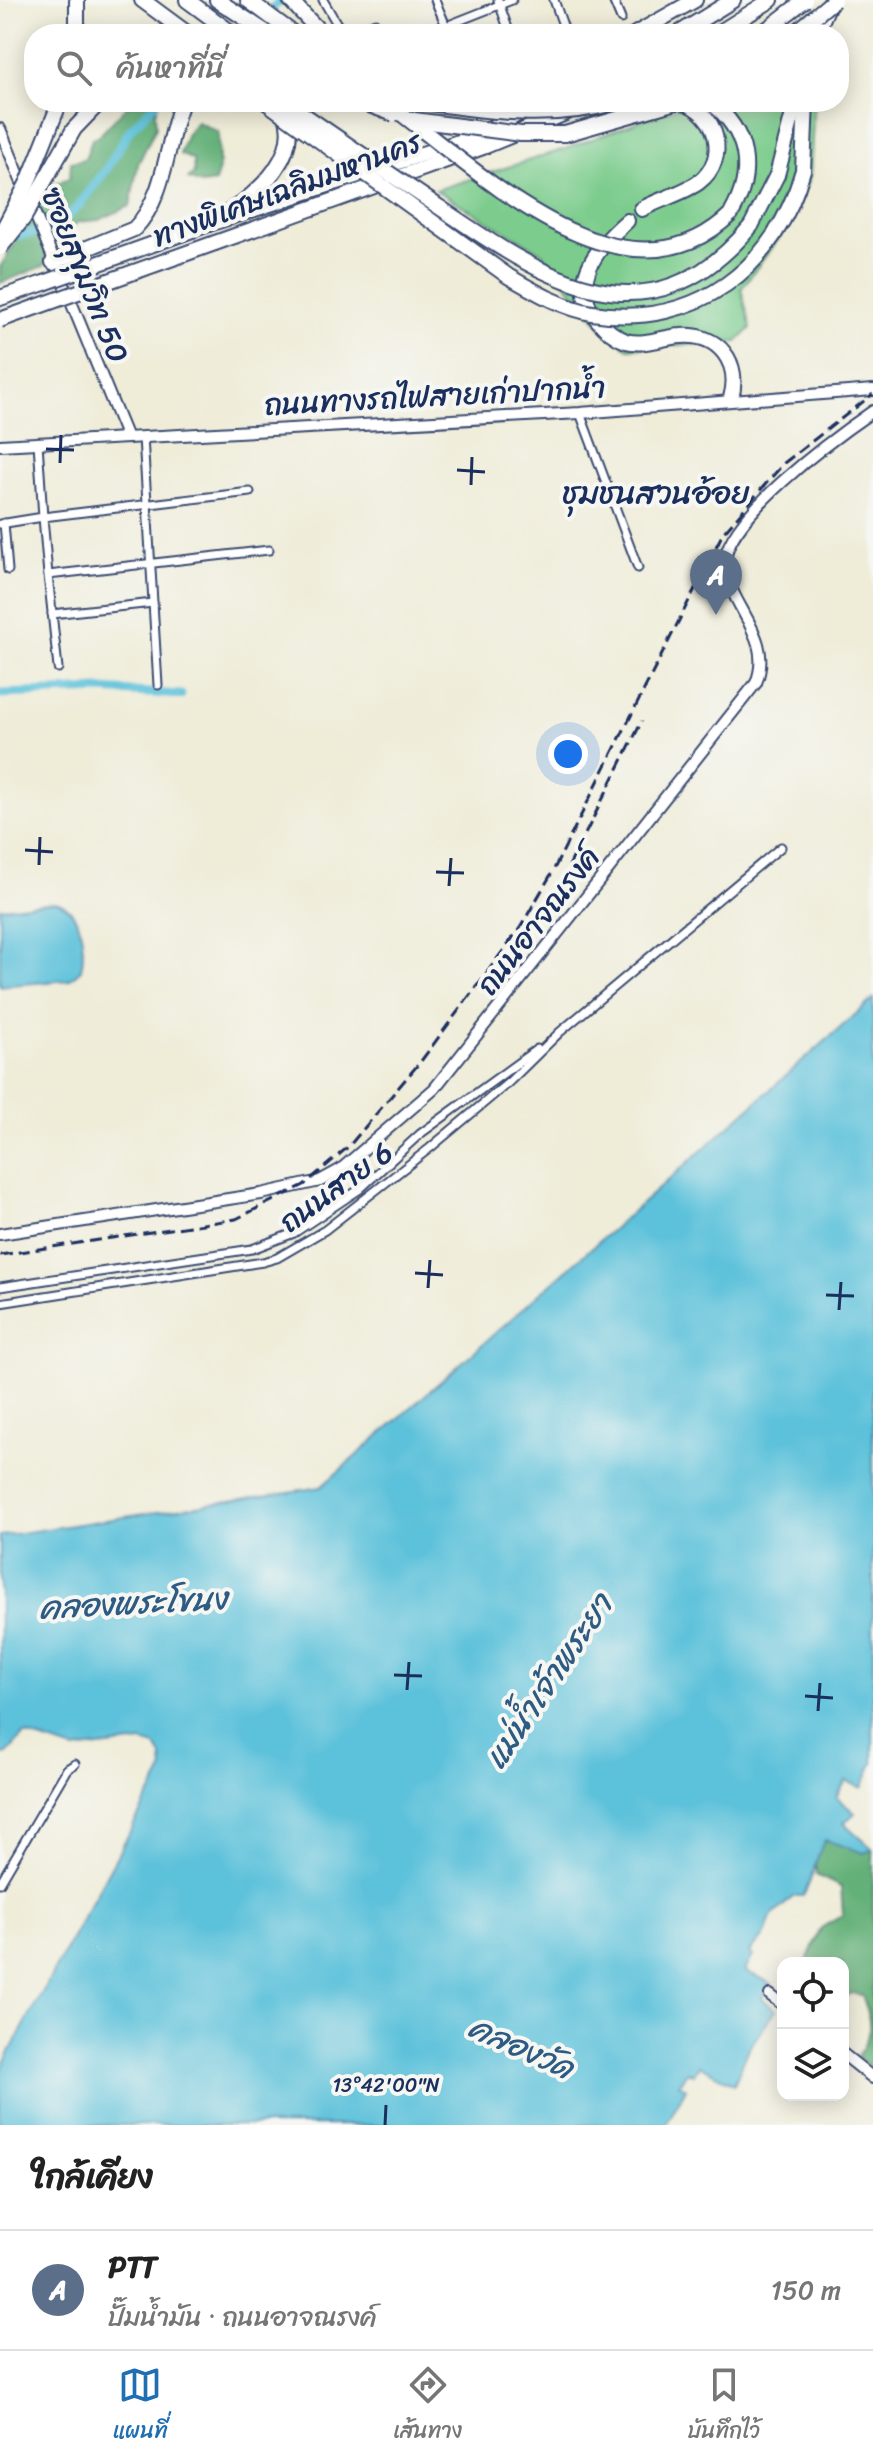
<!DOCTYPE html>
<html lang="th">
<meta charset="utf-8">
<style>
:root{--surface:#fff;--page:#f2f2f2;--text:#222;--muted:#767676;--line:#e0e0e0;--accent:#1f6fb2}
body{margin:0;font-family:Sriracha,"Playpen Sans Thai",sans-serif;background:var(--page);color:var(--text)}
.controls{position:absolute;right:24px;bottom:24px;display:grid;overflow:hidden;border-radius:16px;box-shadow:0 4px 20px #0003}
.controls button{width:72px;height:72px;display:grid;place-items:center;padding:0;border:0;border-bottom:2px solid var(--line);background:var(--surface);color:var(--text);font:40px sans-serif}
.you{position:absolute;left:568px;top:754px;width:28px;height:28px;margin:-20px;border:6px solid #fff;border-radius:50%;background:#1a73e8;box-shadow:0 0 0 12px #1a73e833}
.badge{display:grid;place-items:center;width:52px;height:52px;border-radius:50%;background:var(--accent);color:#fff;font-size:26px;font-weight:700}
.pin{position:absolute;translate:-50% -66px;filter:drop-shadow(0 2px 4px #0008)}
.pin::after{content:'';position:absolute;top:42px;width:28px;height:24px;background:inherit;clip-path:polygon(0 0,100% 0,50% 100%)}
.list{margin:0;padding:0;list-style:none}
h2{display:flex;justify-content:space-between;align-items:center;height:104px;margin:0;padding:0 32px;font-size:34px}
h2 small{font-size:26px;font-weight:400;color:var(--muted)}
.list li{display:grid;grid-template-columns:52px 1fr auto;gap:24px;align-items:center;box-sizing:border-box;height:120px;padding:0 32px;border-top:2px solid var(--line)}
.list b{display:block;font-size:30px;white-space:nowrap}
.list p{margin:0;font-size:26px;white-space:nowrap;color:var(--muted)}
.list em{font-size:26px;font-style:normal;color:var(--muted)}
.icon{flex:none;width:44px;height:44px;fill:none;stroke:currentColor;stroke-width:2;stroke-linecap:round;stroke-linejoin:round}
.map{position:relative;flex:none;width:873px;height:2125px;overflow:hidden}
.search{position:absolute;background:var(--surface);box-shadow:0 4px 20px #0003;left:24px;right:24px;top:24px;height:88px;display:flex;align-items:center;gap:20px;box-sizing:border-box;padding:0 28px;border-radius:32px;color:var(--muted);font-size:30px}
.sheet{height:224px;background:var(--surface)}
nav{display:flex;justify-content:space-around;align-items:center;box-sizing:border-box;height:112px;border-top:2px solid var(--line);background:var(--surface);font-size:22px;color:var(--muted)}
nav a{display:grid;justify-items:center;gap:4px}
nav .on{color:var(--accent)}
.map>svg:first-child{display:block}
.green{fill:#7bcc8d;stroke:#4b7e76;stroke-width:2}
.forest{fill:#64b078;stroke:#40706b;stroke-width:2}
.water{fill:#5cc1da;stroke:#3c789c;stroke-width:2}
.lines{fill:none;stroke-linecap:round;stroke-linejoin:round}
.canal{stroke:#5cc1da;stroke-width:9}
.street-casing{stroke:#3b4b70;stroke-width:11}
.secondary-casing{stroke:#3b4b70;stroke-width:14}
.highway-casing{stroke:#3b4b70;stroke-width:18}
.street{stroke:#fff;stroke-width:7}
.secondary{stroke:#fff;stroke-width:10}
.highway{stroke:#fff;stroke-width:14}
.rail{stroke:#1b2f5e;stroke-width:3;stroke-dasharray:12 6;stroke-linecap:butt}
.highway-bridge-casing{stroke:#3b4b70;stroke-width:18;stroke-linecap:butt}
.highway-bridge{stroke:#fff;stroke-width:14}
.ticks{fill:none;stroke:#1b2f5e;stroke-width:3}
.labels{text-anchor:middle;stroke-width:8;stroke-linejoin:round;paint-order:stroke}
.street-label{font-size:30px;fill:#1b2f5e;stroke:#f6f6f2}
.neighbourhood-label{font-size:32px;fill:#1b2f5e;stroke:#f6f6f2}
.water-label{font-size:32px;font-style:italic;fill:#2e5b83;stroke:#f6f6f2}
.ticks-label{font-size:20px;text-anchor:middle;fill:#1b2f5e;stroke:#f6f6f2;stroke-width:8;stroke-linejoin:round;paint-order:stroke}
</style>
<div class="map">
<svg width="873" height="2125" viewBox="0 0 873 2125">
<rect width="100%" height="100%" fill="#f6f6f2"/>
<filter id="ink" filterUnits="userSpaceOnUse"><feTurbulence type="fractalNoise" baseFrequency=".0125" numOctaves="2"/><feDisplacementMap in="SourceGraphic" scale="16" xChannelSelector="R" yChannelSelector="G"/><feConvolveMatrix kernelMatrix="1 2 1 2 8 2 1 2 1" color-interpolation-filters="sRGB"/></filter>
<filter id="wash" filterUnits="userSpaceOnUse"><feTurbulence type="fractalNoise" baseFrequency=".006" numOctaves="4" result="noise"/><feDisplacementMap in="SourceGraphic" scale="32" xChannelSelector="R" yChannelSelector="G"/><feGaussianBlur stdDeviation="1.8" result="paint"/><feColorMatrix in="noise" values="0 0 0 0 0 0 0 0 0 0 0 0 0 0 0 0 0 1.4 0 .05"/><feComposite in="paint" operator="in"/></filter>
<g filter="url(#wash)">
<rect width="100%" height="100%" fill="#efecd8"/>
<path class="green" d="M689 102H814L810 177 791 222 741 289 751 328 737 342 628 348 603 329 542 253 436 190 571 147Z"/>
<g class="forest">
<path d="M131 102H159L155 113 156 127 138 164 130 206 99 220 78 222 62 236 44 246 47 259 44 266 0 283V267L51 186 70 178 71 162 85 159 92 139 99 136Z"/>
<path d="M197 122 218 132 219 169 215 182 201 184 188 179 194 174 193 160 180 154 187 133Z"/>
<path d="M825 1840 864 1853 873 1849V2069L857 2057C873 2034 872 2022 862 1995L851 1993 843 1998V1963H806L821 1928 843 1915 841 1887 816 1875V1855Z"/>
</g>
<g class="water">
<path d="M55 902C82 908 86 947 81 970L69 980 0 986V908Z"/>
<path d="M873 999V1763L862 1788 846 1781 836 1797 855 1813 844 1823 873 1849 864 1853 825 1840C814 1859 815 1876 803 1896H794L771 1917 765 1935 750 1952 753 1956 745 1971 772 1984 762 1998 776 2010 749 2048 734 2084 699 2065 694 2074 687 2071 679 2084 686 2088 666 2125H0V2070L163 1771 162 1757 156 1746 142 1742 74 1750 24 1734 7 1754 0 1756V1536L321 1487Z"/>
</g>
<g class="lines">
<g class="canal">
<path d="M240 34 282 0"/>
<path d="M7 237 49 230 76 209 106 170 129 131 156 102"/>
<path d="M0 694 101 690 181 695"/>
</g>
</g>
</g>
<g filter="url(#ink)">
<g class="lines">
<g class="street-casing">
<g id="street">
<path d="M323 0 337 24 348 34"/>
<path d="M435 0 446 26 512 0"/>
<path d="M498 0 510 34"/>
<path d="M554 0 566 34"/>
<path d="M613 0 621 19"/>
<path d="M350 34 375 23"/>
<path d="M580 413 638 568"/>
<path d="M143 437 158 685"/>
<path d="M4 523 8 570"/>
<path d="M0 524 43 517 38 443"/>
<path d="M48 575 43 517 250 492"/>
<path d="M52 614 153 603"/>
<path d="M58 668 48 575 269 550"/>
<path d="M0 1287 252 1249 294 1233 360 1189 420 1134 537 1049"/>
<path d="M0 1303 263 1262 277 1258 325 1230 430 1148 509 1082 560 1032 781 847"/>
<path d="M0 1883 67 1769 75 1764"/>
</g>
</g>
<g class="secondary-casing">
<g id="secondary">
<path d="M0 129 127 438"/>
<path d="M0 445 580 413 873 390"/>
<path d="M0 1234 261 1194 320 1181 340 1170 434 1089 756 683C774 638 732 609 725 568 717 522 838 435 873 411"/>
<path d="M770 1995 783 2005"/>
<path d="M843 2054 873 2078"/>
</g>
</g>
<g class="highway-casing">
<g id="highway">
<path d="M142 0 188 34"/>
<path d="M187 0 233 34"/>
<path d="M217 0 269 34"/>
<path d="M248 0 294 34"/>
<path d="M290 0 322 34"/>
<path d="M77 34V0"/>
<path d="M635 34 695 0"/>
<path d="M678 34 733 0"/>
<path d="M717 34 771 0"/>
<path d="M816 34 829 4"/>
<path d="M710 102C749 131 755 173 731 214"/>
<path d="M608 116 646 102"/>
<path d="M803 170 806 102"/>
<path d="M642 209C658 200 686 192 699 182 730 158 717 113 683 102"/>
<path d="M226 214C259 193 305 152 283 109"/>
<path d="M627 221C598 246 567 283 597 319 605 329 615 337 626 341 645 346 663 337 681 336 719 333 741 363 731 398"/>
<path d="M209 224 471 138 542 102"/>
<path d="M751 226 777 175 796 102"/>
<path d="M215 243 483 147 568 112"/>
<path d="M53 262 134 229C166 197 166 143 182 102"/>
<path d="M0 298 44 283"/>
</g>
</g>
<use href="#street" class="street"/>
<use href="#secondary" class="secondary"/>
<use href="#highway" class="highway"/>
<g class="rail">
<path d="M569 866 642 721"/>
<path d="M0 1255 236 1219 304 1185 349 1146 421 1061 520 928 553 871 723 533 784 463 873 394"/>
</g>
<g class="highway-bridge-casing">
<g id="highway-bridge">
<path d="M761 34 805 0"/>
<path d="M794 34 834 0"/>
<path d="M266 102 508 276C534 291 562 308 592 313 696 329 776 268 803 170"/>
<path d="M285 102C335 136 385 171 436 205 540 276 647 351 751 226"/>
<path d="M361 102 394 114"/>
<path d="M386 102C475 167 623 318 731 214"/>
<path d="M424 102C490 112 553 120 618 102"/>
<path d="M414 120 521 134H565L676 102"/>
<path d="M0 235 28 182 60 102"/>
<path d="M0 248 23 219 74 129 100 102"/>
<path d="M44 283 209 224"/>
<path d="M0 320 215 243"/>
</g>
</g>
<use href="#highway-bridge" class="highway-bridge"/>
</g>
</g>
<path class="ticks" d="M46 449 74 450M60 463 61 435M457 470 485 472M471 485 472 457M25 850 53 852M39 865 40 837M436 872 464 873M449 886 451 858M415 1273 443 1275M428 1288 430 1260M826 1295 854 1296M839 1310 841 1282M394 1675 422 1676M407 1690 409 1662M805 1696 833 1698M818 1711 820 1683M385 2125 386 2105"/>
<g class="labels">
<g class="street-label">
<text transform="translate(287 189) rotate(-20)" y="10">ทางพิเศษเฉลิมมหานคร</text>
<text transform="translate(85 275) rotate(68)" y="10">ซอยสุขุมวิท 50</text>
<text transform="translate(435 396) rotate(-3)" y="10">ถนนทางรถไฟสายเก่าปากน้ำ</text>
<text transform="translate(538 921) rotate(-52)" y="10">ถนนอาจณรงค์</text>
<text transform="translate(336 1187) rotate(-36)" y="10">ถนนสาย 6</text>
</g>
<g class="neighbourhood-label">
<text x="656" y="504">ชุมชนสวนอ้อย</text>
</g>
<g class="water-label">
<text transform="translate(133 1603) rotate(-3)" y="11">คลองพระโขนง</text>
<text transform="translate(548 1681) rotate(-56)" y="11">แม่น้ำเจ้าพระยา</text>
<text transform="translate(521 2047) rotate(24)" y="11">คลองวัด</text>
</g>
</g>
<g class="ticks-label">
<text x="386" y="2092">13°42'00"N</text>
</g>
</svg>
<div class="controls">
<button><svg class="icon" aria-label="locate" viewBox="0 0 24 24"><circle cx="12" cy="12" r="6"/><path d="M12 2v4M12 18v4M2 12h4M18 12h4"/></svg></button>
<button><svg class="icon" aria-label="layers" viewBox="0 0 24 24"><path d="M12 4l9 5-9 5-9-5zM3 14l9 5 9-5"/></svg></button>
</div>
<div class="you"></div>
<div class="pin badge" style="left:716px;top:615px;background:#5c6f8a">A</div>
<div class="search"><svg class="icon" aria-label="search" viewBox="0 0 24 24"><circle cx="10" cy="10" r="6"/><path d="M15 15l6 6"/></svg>ค้นหาที่นี่</div>
</div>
<section class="sheet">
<h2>ใกล้เคียง<small></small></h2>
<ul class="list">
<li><span class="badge" style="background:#5c6f8a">A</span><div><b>PTT</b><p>ปั๊มน้ำมัน · ถนนอาจณรงค์</p></div><em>150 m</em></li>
</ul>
</section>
<nav>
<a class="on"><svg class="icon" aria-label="map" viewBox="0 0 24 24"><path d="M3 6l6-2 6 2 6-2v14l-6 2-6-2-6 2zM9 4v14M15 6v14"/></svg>แผนที่</a>
<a><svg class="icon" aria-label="directions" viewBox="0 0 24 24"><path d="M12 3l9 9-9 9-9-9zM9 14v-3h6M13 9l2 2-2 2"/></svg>เส้นทาง</a>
<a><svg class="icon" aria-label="saved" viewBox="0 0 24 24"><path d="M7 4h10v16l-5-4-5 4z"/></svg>บันทึกไว้</a>
</nav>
